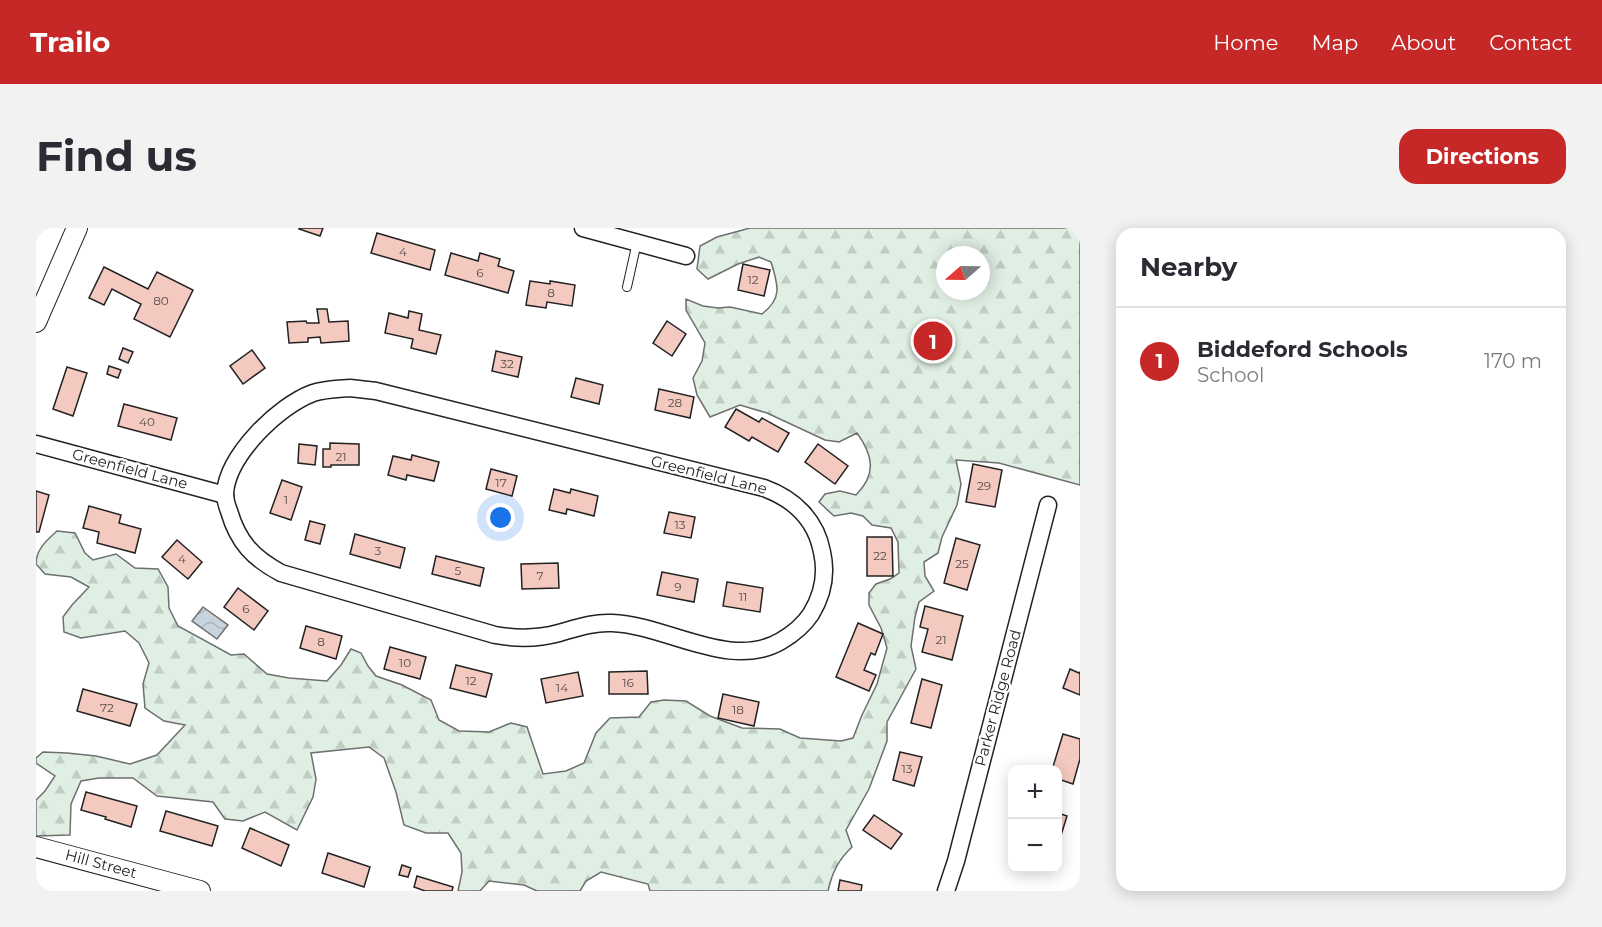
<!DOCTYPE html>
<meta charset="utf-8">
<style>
:root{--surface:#fff;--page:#f2f2f3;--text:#2b2b33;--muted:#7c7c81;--line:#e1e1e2;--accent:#c62828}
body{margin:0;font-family:Montserrat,sans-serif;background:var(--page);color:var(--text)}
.controls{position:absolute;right:18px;bottom:18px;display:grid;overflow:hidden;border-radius:12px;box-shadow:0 3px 15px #0003}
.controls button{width:54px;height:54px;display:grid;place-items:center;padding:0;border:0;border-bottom:2px solid var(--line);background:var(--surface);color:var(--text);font:30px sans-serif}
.compass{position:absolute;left:900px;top:18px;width:54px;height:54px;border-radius:50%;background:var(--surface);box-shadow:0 3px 15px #0003;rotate:250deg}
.you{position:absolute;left:465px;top:290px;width:21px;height:21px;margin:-15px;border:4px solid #fff;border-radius:50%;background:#1a73e8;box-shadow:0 0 0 9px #1a73e833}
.badge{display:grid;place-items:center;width:39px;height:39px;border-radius:50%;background:var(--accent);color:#fff;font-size:20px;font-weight:700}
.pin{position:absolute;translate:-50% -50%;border:3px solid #fff;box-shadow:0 2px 6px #0006}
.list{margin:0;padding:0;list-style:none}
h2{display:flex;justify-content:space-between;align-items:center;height:78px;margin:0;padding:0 24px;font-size:26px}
h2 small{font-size:20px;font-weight:400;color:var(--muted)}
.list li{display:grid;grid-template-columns:39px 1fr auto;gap:18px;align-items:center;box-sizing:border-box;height:108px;padding:0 24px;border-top:2px solid var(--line)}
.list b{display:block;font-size:22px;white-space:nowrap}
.list p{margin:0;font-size:20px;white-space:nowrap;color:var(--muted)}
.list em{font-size:20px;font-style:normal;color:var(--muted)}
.map{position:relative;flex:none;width:1044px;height:663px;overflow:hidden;border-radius:18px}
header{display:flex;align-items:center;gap:36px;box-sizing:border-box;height:84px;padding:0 30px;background:var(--accent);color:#fff}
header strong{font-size:28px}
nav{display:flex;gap:33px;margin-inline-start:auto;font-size:21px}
.intro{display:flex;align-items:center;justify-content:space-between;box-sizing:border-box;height:144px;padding:0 36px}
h1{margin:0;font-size:42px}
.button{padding:15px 27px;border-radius:18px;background:var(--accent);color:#fff;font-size:21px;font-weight:700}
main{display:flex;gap:36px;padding:0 36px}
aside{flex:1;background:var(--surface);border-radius:18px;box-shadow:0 3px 15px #0003}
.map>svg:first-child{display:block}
.forest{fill:url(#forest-firs);stroke:#6f6f6f;stroke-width:1.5;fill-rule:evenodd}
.water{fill:url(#water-waves);stroke:#6f6f6f;stroke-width:1.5}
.building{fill:#f3c9c0;stroke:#222;stroke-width:1.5}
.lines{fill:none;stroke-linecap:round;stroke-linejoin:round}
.service-casing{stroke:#222;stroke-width:10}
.minor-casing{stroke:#222;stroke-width:19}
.tertiary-casing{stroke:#222;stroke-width:22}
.service{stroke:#fff;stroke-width:8}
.minor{stroke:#fff;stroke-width:16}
.tertiary{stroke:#fff;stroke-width:20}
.labels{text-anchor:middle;stroke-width:4.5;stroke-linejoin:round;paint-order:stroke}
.number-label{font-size:12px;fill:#564c4a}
.street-label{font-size:15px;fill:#222;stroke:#fff}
</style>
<header>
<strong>Trailo</strong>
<nav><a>Home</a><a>Map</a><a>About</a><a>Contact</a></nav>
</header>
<div class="intro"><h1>Find us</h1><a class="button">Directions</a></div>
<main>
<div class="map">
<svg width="1044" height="663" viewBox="0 0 1044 663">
<defs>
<pattern id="forest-firs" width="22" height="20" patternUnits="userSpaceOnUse" patternTransform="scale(1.5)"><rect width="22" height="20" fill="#e0efe3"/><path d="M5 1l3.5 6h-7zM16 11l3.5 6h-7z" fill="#c0cdc2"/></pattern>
<pattern id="water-waves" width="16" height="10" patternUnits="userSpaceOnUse" patternTransform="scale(1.5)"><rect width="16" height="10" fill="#c7d3dd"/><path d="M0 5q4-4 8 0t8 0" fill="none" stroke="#abb5bd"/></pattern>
</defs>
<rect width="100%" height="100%" fill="#fff"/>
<path class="forest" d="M714 0H1044V257L963 235 920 232 925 256 921 277 906 309 902 325 888 334 889 348 898 363 883 374 879 389 875 418 880 441 851 494V513L833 561 810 602 816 619C802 632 796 645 792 663H614L612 656 565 644 550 653 544 663H501L488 657 453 653 444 663H422L426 644 425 625 412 605H390L368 597 360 564 348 530 333 519 275 525 280 551 277 569 261 602 229 584 207 593 189 591 177 574 121 568 97 550H63L45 553 35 576 34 607 0 608V572L9 563 19 548 0 535V530L7 524 31 525 60 528 94 536 121 527 149 497 128 493 109 480 107 456 113 435 103 415 89 403 45 410 28 404 27 389 36 377 53 359 35 349 9 346 0 336C0 321 11 312 21 303L39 305 49 325 57 332 80 326 99 340 122 341 132 359 133 380 142 398 195 427 208 426 231 446 253 450 291 453 305 437 315 421 325 425 332 438 340 448 366 457 395 472 403 492 423 503 453 504 475 495 491 499 507 546 530 543 548 535 560 505 574 490 603 489 615 474 628 472 650 473 674 488 706 500 744 501 764 510 805 513 817 510 826 487 841 456 851 420 845 400 833 377V365L840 356 854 351 863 345 862 314 855 300 836 297 827 288 815 285 798 288 783 274 789 266 804 263 820 267C841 246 837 227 821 205L803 214 789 212 731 185 704 177 674 189 661 167 657 150 666 133 669 115 650 82V71L667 78 682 80 694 79 726 86C747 70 742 57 735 34L723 29 702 36 672 51 661 41 664 18 681 9ZM909 27H945V63H909Z"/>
<path class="water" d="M167 379 192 397 181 411 156 393Z"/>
<g class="building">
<path d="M263 0H287L284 8 263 1Z"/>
<path d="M341 5 399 22 394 42 335 25Z"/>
<path d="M415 25 442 33 444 25 464 31 462 38 478 43 472 65 409 47Z"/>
<path d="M707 36 734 42 728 68 702 62Z"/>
<path d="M68 39 112 61 121 44 157 62 134 109 98 91 105 76 76 61 68 77 53 70Z"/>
<path d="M494 53 514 56V53L539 57 536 78 511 74 510 80 490 77Z"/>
<path d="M281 81H291L293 94 312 93 313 113 285 115 284 109 272 110V114L253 115 251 94 270 93 271 95H283Z"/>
<path d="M373 83 386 86 383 102 405 107 400 126 375 120 377 111 349 105 353 85 372 90Z"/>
<path d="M631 93 650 106 636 128 617 115Z"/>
<path d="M87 120 97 124 92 135 83 131Z"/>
<path d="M216 122 229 140 207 156 194 138Z"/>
<path d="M460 123 486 129 482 149 456 143Z"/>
<path d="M73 138 85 142 82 150 71 146Z"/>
<path d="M31 139 51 145 37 188 17 181Z"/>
<path d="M540 150 567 157 563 176 535 169Z"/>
<path d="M623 161 658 169 654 190 619 182Z"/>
<path d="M88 176 141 190 135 212 82 198Z"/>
<path d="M700 181 723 194 726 190 753 205 742 224 716 209 713 213 689 199Z"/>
<path d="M294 215 323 216V237H295V239H287V221H294Z"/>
<path d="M263 216 281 218 279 237 262 235Z"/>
<path d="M782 216 812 238 799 256 769 234Z"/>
<path d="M376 227 403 234 398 253 371 247 370 252 352 247 357 228 375 232Z"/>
<path d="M937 236 966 242 959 279 930 274Z"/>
<path d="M455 241 481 248 476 268 450 261Z"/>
<path d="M246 252 266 259 255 292 234 285Z"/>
<path d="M518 261 534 265 535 261 562 268 558 288 531 281 530 286 513 282Z"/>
<path d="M0 263 13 267 3 304H0Z"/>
<path d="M53 278 85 287 83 295 105 301 99 325 61 315 63 304 47 300Z"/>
<path d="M633 284 659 289 655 310 628 305Z"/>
<path d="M274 293 289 297 284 316 269 312Z"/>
<path d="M319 306 369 320 364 340 314 326Z"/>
<path d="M831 309H856L857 348H831Z"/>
<path d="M920 310 944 317 931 362 908 355Z"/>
<path d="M141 312 166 334 152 351 126 329Z"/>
<path d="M400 328 448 340 444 358 396 346Z"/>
<path d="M522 335 523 360 486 361 485 336Z"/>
<path d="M626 344 662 351 658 374 621 367Z"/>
<path d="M691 354 727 360 724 384 687 378Z"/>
<path d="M202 360 232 383 218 402 188 379Z"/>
<path d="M889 378 927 388 916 432 886 424 892 401 884 399Z"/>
<path d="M822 395 847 406 839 427 835 425 828 442 840 447 833 463 800 449Z"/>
<path d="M270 398 306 408 300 431 264 420Z"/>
<path d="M354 419 390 429 384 451 348 441Z"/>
<path d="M420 437 456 446 450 469 414 460Z"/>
<path d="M1034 441 1043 445 1044 444V467L1027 460Z"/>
<path d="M611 443 612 466H573V444Z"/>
<path d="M542 444 547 468 510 475 505 451Z"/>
<path d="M886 451 906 457 895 500 875 495Z"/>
<path d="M47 461 101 476 94 498 41 483Z"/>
<path d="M687 466 723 474 718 498 682 490Z"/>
<path d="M1027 506 1044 511V531L1037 556 1022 551V542H1016Z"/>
<path d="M864 524 886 529 878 558 857 552Z"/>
<path d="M50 564 101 578 95 599 69 591 70 589 45 582Z"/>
<path d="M130 583 182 598 176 618 124 603Z"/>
<path d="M1022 585 1031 588 1022 617Z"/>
<path d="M838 587 866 606 855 621 827 602Z"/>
<path d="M214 600 253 617 245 638 206 620Z"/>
<path d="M292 625 334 639 328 659 286 645Z"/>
<path d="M366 637 375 640 372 649 363 647Z"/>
<path d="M381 648 417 659 416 663H389L378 659Z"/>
<path d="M804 652 826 657 825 663H802Z"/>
</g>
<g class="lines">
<g class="service-casing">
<path id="service" d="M591 59 601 14"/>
</g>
<g class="minor-casing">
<g id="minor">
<path d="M547 0 650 28"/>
<path d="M314 160 340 163 728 260C758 271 780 292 786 324 791 346 786 368 775 386 767 398 757 406 745 413 694 443 631 397 576 395 557 394 541 400 523 405 501 411 481 411 459 407L245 345C217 330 202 314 193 283 191 278 189 271 189 265 192 227 242 178 277 165 289 161 301 161 314 160Z"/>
<path d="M0 216 189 267"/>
<path d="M910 663 920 633 1012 277"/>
</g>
</g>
<g class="tertiary-casing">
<g id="tertiary">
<path d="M0 94 41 0"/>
<path d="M0 619 164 663"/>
</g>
</g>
<use href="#service" class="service"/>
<use href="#minor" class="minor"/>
<use href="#tertiary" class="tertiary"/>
</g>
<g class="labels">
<g class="number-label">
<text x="367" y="28">4</text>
<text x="444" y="49">6</text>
<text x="717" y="56">12</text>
<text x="515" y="69">8</text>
<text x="125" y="77">80</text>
<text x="471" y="140">32</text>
<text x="639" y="179">28</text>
<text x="111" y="198">40</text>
<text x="305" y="233">21</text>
<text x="465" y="259">17</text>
<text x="948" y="262">29</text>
<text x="250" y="276">1</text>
<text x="644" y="301">13</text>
<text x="342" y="327">3</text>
<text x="844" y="332">22</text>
<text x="146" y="335">4</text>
<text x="926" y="340">25</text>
<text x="422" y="347">5</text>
<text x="504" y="352">7</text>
<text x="642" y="363">9</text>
<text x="707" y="373">11</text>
<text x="210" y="385">6</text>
<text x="905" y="416">21</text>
<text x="285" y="418">8</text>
<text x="369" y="439">10</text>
<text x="435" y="457">12</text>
<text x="592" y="459">16</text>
<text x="526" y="464">14</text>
<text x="71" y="484">72</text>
<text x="702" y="486">18</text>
<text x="871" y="545">13</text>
</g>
<g class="street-label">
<text transform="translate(94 241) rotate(15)" y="5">Greenfield Lane</text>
<text transform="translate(673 247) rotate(14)" y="5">Greenfield Lane</text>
<text transform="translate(962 470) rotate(-75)" y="5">Parker Ridge Road</text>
<text transform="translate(65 636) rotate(15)" y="5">Hill Street</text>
</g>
</g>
</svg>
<div class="controls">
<button>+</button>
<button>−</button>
</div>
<svg class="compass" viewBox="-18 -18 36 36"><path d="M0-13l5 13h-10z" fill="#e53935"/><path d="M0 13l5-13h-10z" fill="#7c7c81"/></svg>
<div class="you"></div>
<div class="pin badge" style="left:897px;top:113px">1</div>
</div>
<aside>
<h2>Nearby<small></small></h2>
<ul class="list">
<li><span class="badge">1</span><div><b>Biddeford Schools</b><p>School</p></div><em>170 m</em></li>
</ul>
</aside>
</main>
